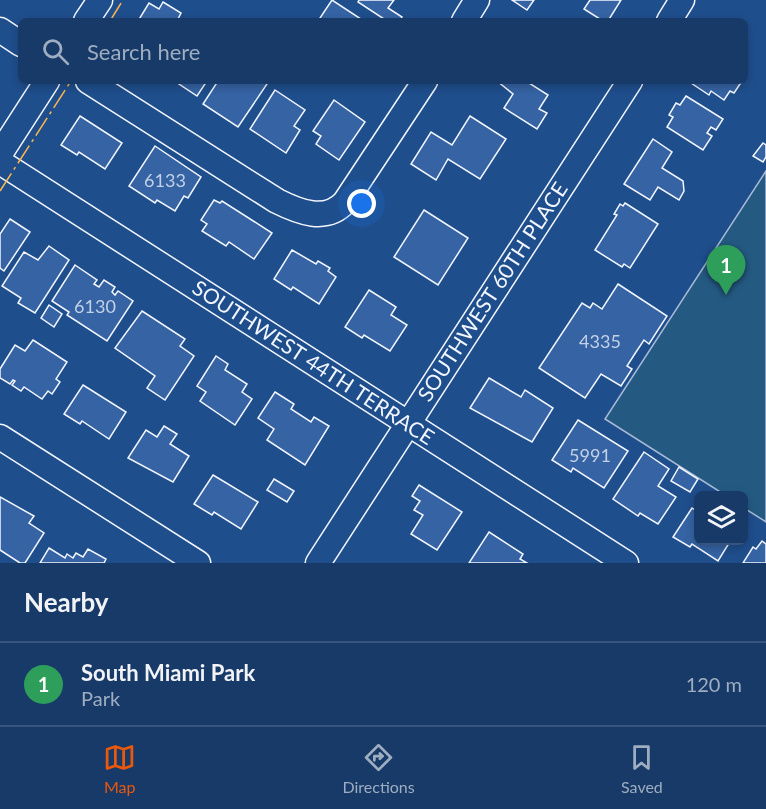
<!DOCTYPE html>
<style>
:root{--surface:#173a69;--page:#20416f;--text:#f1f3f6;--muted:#9eadc0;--line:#36547d;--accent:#ea580c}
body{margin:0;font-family:Lato,sans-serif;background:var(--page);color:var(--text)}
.controls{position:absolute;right:18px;bottom:18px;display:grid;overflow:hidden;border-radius:9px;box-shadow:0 3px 9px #0003}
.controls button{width:54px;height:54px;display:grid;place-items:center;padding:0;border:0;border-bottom:2px solid var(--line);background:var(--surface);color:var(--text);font:30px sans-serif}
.you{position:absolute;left:362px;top:204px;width:21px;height:21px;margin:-15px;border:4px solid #fff;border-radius:50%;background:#1a73e8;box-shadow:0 0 0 9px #1a73e833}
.badge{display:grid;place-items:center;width:39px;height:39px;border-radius:50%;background:var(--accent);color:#fff;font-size:20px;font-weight:700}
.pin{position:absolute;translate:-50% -50px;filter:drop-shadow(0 2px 3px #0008)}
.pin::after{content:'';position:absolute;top:32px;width:21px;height:18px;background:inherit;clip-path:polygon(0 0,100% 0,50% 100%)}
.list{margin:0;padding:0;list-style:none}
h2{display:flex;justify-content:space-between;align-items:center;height:78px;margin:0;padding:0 24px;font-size:26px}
h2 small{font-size:20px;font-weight:400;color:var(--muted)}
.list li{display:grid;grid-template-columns:39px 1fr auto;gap:18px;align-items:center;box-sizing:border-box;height:84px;padding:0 24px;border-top:2px solid var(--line)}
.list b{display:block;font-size:22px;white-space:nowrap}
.list p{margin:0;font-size:20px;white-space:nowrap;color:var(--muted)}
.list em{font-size:20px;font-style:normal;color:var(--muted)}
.icon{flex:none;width:33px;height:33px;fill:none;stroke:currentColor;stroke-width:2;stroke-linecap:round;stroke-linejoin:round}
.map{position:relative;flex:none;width:766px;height:563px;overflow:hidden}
.search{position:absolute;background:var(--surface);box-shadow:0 3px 9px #0003;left:18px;right:18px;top:18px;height:66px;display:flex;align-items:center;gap:15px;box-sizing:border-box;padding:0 21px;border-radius:9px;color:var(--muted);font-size:22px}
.sheet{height:162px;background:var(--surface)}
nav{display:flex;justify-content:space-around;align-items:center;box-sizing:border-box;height:84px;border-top:2px solid var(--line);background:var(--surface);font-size:16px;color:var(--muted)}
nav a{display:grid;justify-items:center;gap:3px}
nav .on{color:var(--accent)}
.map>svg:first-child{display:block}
.green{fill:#245a82;stroke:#a8bbd7;stroke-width:1.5}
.building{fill:#3563a3;stroke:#f2f6ff;stroke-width:1.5}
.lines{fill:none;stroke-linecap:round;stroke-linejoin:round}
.minor-casing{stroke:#f2f6ff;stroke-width:27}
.minor{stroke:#1f4e8c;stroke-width:24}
.power{stroke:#ffb74d;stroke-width:1.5;stroke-dasharray:21 4.5 3 4.5;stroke-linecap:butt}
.labels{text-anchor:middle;stroke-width:4.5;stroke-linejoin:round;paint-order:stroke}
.number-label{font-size:18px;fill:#c3d1e8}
.street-label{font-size:21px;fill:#f2f6ff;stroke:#1f4e8c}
</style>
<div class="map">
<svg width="766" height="563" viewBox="0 0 766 563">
<rect width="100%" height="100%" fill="#1f4e8c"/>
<path class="green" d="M766 171V522L744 508V496L725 495 605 419Z"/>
<g class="building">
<path d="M332 0 364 21H318Z"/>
<path d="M359 0H394L388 8 402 17 399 21H387L358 2Z"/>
<path d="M512 0H534L527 10Z"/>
<path d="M590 0H621L608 21H603L584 9Z"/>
<path d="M163 2 181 13 177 21H138L149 3 159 9Z"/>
<path d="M181 81H207L197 96 179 84Z"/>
<path d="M218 81H263L267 84 238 127 203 104Z"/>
<path d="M497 81H526L548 95 539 109 547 113 537 129 504 108 513 94Z"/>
<path d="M688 81H742L734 93 730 91 724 100 711 91 709 95Z"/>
<path d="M275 90 305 110 294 126 300 130 286 153 250 129Z"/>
<path d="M686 96 723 119 716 130 711 127 707 133 712 136 703 150 667 127 673 117 669 115 676 103 680 105Z"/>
<path d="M334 100 365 122 339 160 316 144 321 136 313 131Z"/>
<path d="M80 116 122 143 105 169 79 152 77 155 61 145Z"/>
<path d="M470 116 506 139 480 179 448 159 436 180 411 164 431 132 452 145Z"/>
<path d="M653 139 672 152 662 168 683 181 684 191 679 200 658 187 650 200 624 184Z"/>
<path d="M763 143 766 145V157L763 162 753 156Z"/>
<path d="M155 146 201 177 188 198 184 196 175 211 157 200 155 203 129 186Z"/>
<path d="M214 200 220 203 222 201 272 233 254 259 229 242 226 246 202 231 207 224 201 220Z"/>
<path d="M625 203 658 224 630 268 624 264 622 267 595 250 617 215 614 214 620 204 623 206Z"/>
<path d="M424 210 468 238 438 285 394 257Z"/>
<path d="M10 219 30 232 4 271 0 268V234Z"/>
<path d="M49 246 69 260 35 313 18 303 21 298 2 286 24 252 38 260Z"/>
<path d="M292 250 316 264 318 261 330 268 328 271 336 277 319 304 293 287 291 290 274 279Z"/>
<path d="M75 265 97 280 94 284 99 287 104 280 115 287 112 292 115 295 118 291 133 301 107 341 67 315 69 312 52 301Z"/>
<path d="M618 284 667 316 649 344 644 340 636 352 627 366 632 369 621 386 601 374 585 398 539 368 582 303 590 308 593 303 602 309Z"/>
<path d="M369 290 396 307 391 315 407 325 390 351 364 335 362 338 345 327Z"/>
<path d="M49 305 62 314 54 327 41 318Z"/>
<path d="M142 311 185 339 180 346 194 356 165 400 147 388 155 376 115 348Z"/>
<path d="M33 340 67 362 56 379 60 382 52 394 48 391 42 399 24 387 21 391 12 385 15 381 13 380 10 384 0 378V369L15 345 25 351Z"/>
<path d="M216 356 228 364 225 370 247 384 242 392 252 399 235 425 200 401 206 392 197 386Z"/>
<path d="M489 378 521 397 525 390 553 408 532 442 470 408Z"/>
<path d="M83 385 126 412 109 439 82 421 80 424 64 414Z"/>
<path d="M275 392 294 404 291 409 311 422 314 417 329 426 305 465 267 440 274 429 258 418Z"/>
<path d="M578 420 628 451 604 488 573 468 571 472 552 460Z"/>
<path d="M164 426 177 434 170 444 189 456 173 482 128 458 146 430 157 437Z"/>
<path d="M644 452 669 469 658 486 676 497 658 524 640 513 638 516 613 499Z"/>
<path d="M679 467 698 479 690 492 671 481Z"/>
<path d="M213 475 258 502 241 529 214 512 212 515 194 504Z"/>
<path d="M274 479 294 491 287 502 267 490Z"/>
<path d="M419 485 462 512 437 550 411 534 423 515 414 510 420 501 412 496Z"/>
<path d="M0 497 34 516 29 523 44 533 25 563H20L0 550Z"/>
<path d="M692 508 698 512V540H731L718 561 692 544 690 547 673 537Z"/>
<path d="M489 532 523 554 520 559 527 563H469Z"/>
<path d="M762 541 766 544V563H743L753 547 756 549Z"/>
<path d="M49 548 65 558 67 554 73 558 76 553 83 557 88 549 106 559 104 563H40Z"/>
</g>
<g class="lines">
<g class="minor-casing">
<g id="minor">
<path d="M86 21 100 0"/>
<path d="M464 21 477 0"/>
<path d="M669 21 682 0"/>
<path d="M0 30 21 44"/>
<path d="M88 81 277 201C299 212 326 223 345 202L425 81"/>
<path d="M0 154 47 81"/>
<path d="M0 162 626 563"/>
<path d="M0 437 198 563"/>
<path d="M318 563 630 81"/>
</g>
</g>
<use href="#minor" class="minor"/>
<g class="power">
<path d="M110 21 123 0"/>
<path d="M0 191 71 81"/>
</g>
</g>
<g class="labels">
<g class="number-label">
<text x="165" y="187">6133</text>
<text x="95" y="313">6130</text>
<text x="600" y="348">4335</text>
<text x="590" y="462">5991</text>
</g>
<g class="street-label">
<text transform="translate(493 292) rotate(-57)" y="7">SOUTHWEST 60TH PLACE</text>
<text transform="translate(313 363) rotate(33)" y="7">SOUTHWEST 44TH TERRACE</text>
</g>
</g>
</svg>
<div class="controls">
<button><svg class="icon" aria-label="layers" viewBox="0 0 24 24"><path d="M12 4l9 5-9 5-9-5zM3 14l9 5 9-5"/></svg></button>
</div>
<div class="you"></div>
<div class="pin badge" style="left:726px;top:295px;background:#2e9e5b">1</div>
<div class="search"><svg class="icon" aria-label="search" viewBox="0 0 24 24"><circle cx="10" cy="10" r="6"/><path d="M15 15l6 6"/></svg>Search here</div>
</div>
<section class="sheet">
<h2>Nearby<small></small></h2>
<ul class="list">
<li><span class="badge" style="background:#2e9e5b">1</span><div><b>South Miami Park</b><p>Park</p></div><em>120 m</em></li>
</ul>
</section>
<nav>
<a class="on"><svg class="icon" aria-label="map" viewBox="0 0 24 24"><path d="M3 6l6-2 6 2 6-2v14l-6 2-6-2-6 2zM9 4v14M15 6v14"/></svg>Map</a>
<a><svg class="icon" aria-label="directions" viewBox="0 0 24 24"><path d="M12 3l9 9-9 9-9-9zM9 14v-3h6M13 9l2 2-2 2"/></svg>Directions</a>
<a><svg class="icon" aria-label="saved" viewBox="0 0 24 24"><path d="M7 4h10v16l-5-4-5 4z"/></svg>Saved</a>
</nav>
